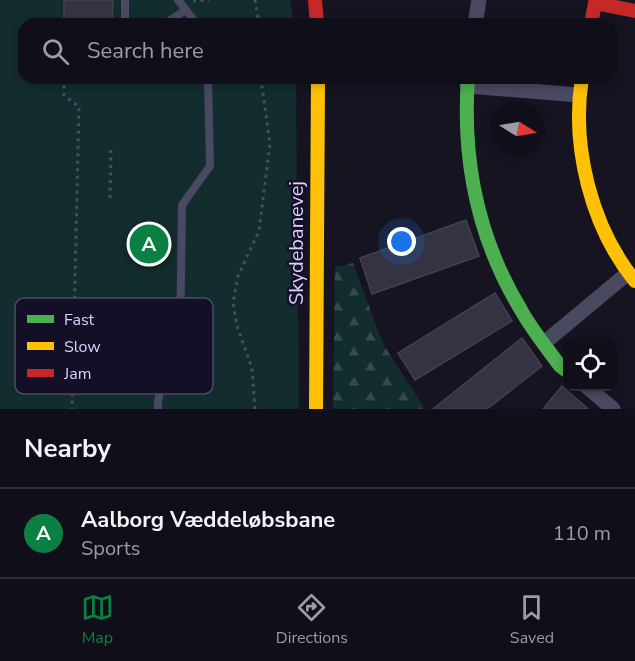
<!DOCTYPE html>
<meta charset="utf-8">
<style>
:root{--surface:#100f19;--page:#1e1d26;--text:#f1f3f6;--muted:#9c9ca2;--line:#302f38;--accent:#0b8043}
body{margin:0;font-family:"Nunito Sans",sans-serif;background:var(--page);color:var(--text)}
.controls{position:absolute;right:18px;bottom:18px;display:grid;overflow:hidden;border-radius:12px;box-shadow:0 3px 9px #0003}
.controls button{width:54px;height:54px;display:grid;place-items:center;padding:0;border:0;border-bottom:2px solid var(--line);background:var(--surface);color:var(--text);font:30px sans-serif}
.compass{position:absolute;left:491px;top:102px;width:54px;height:54px;border-radius:50%;background:var(--surface);box-shadow:0 3px 9px #0003;rotate:101deg}
.you{position:absolute;left:402px;top:242px;width:21px;height:21px;margin:-15px;border:4px solid #fff;border-radius:50%;background:#1a73e8;box-shadow:0 0 0 9px #1a73e833}
.badge{display:grid;place-items:center;width:39px;height:39px;border-radius:50%;background:var(--accent);color:#fff;font-size:20px;font-weight:700}
.pin{position:absolute;translate:-50% -50%;border:3px solid #fff;box-shadow:0 2px 6px #0006}
.list{margin:0;padding:0;list-style:none}
h2{display:flex;justify-content:space-between;align-items:center;height:78px;margin:0;padding:0 24px;font-size:26px}
h2 small{font-size:20px;font-weight:400;color:var(--muted)}
.list li{display:grid;grid-template-columns:39px 1fr auto;gap:18px;align-items:center;box-sizing:border-box;height:90px;padding:0 24px;border-top:2px solid var(--line)}
.list b{display:block;font-size:22px;white-space:nowrap}
.list p{margin:0;font-size:20px;white-space:nowrap;color:var(--muted)}
.list em{font-size:20px;font-style:normal;color:var(--muted)}
.icon{flex:none;width:33px;height:33px;fill:none;stroke:currentColor;stroke-width:2;stroke-linecap:round;stroke-linejoin:round}
.map{position:relative;flex:none;width:635px;height:409px;overflow:hidden}
.search{position:absolute;background:var(--surface);box-shadow:0 3px 9px #0003;left:18px;right:18px;top:18px;height:66px;display:flex;align-items:center;gap:15px;box-sizing:border-box;padding:0 21px;border-radius:18px;color:var(--muted);font-size:22px}
.sheet{height:168px;background:var(--surface)}
nav{display:flex;justify-content:space-around;align-items:center;box-sizing:border-box;height:84px;border-top:2px solid var(--line);background:var(--surface);font-size:16px;color:var(--muted)}
nav a{display:grid;justify-items:center;gap:3px}
nav .on{color:var(--accent)}
.map>svg:first-child{display:block}
.forest{fill:url(#forest-firs)}
.park{fill:#132c2d}
.building{fill:#343243;stroke:#433f54;stroke-width:1.5}
.lines{fill:none;stroke-linecap:round;stroke-linejoin:round}
.path{stroke:#44505f;stroke-width:3;stroke-dasharray:3 4.5;stroke-linecap:butt}
.lane{stroke:#4a4962;stroke-width:8}
.street{stroke:#4a4962;stroke-width:15}
.fast{stroke:#4caf50;stroke-width:14}
.slow{stroke:#ffc107;stroke-width:14}
.jam{stroke:#c62828;stroke-width:14}
.labels{text-anchor:middle;stroke-width:4.5;stroke-linejoin:round;paint-order:stroke}
.street-label{font-size:20px;fill:#d9d4ff;stroke:#130f26}
.key{fill:#130f26;stroke:#4e4a67;stroke-width:1.5}
.key-label{font-size:16px;fill:#d9d4ff}
</style>
<div class="map">
<svg width="635" height="409" viewBox="0 0 635 409">
<defs>
<pattern id="forest-firs" width="22" height="20" patternUnits="userSpaceOnUse" patternTransform="scale(1.5)"><rect width="22" height="20" fill="#132c2d"/><path d="M5 1l3.5 6h-7zM16 11l3.5 6h-7z" fill="#354a4c"/></pattern>
</defs>
<rect width="100%" height="100%" fill="#161421"/>
<path class="forest" d="M353 263 383 344 425 409H333L335 267Z"/>
<path class="park" d="M0 0H290L294 24H24V78H296L299 409H0Z"/>
<g class="building">
<path d="M64 0H113L112 24H64Z"/>
<path d="M466 220 479 256 372 294 360 258Z"/>
<path d="M495 293 512 321 415 380 398 353Z"/>
<path d="M522 338 542 366 487 409H433Z"/>
<path d="M562 386 588 409H543Z"/>
</g>
<g class="lines">
<g class="path">
<path d="M255 0 259 24"/>
<path d="M193 1 209 0"/>
<path d="M64 78V95L79 107 72 409"/>
<path d="M110 198 111 148"/>
<path d="M255 409 252 368 237 326 233 303 238 276 259 231 270 144 261 78"/>
</g>
<g class="lane">
<path d="M178 0 197 24"/>
<path d="M125 24V0"/>
<path d="M164 24 186 10"/>
<path d="M158 409V401L166 364 180 346 182 205 210 166 208 78"/>
</g>
<g class="street">
<path d="M475 24 479 0"/>
<path d="M467 86 579 95"/>
<path d="M544 343 628 273"/>
<path d="M586 386 613 409"/>
</g>
<path class="fast" d="M468 78C462 160 478 239 521 310 532 330 547 348 560 366L568 372"/>
<g class="slow">
<path d="M582 78C571 146 591 227 635 281"/>
<path d="M316 409 318 78"/>
</g>
<g class="jam">
<path d="M315 0 317 24"/>
<path d="M591 24 595 3 635 11"/>
</g>
</g>
<g class="labels">
<g class="street-label">
<text transform="translate(296 243) rotate(-90)" y="7">Skydebanevej</text>
</g>
</g>
<rect x="15" y="298" width="198" height="96" rx="9" class="key"/>
<rect x="27" y="315" width="27" height="8" fill="#4caf50"/>
<rect x="27" y="342" width="27" height="8" fill="#ffc107"/>
<rect x="27" y="369" width="27" height="8" fill="#c62828"/>
<g class="key-label">
<text x="64" y="325">Fast</text>
<text x="64" y="352">Slow</text>
<text x="64" y="379">Jam</text>
</g>
</svg>
<div class="controls">
<button><svg class="icon" aria-label="locate" viewBox="0 0 24 24"><circle cx="12" cy="12" r="6"/><path d="M12 2v4M12 18v4M2 12h4M18 12h4"/></svg></button>
</div>
<svg class="compass" viewBox="-18 -18 36 36"><path d="M0-13l5 13h-10z" fill="#e53935"/><path d="M0 13l5-13h-10z" fill="#9c9ca2"/></svg>
<div class="you"></div>
<div class="pin badge" style="left:149px;top:244px">A</div>
<div class="search"><svg class="icon" aria-label="search" viewBox="0 0 24 24"><circle cx="10" cy="10" r="6"/><path d="M15 15l6 6"/></svg>Search here</div>
</div>
<section class="sheet">
<h2>Nearby<small></small></h2>
<ul class="list">
<li><span class="badge">A</span><div><b>Aalborg Væddeløbsbane</b><p>Sports</p></div><em>110 m</em></li>
</ul>
</section>
<nav>
<a class="on"><svg class="icon" aria-label="map" viewBox="0 0 24 24"><path d="M3 6l6-2 6 2 6-2v14l-6 2-6-2-6 2zM9 4v14M15 6v14"/></svg>Map</a>
<a><svg class="icon" aria-label="directions" viewBox="0 0 24 24"><path d="M12 3l9 9-9 9-9-9zM9 14v-3h6M13 9l2 2-2 2"/></svg>Directions</a>
<a><svg class="icon" aria-label="saved" viewBox="0 0 24 24"><path d="M7 4h10v16l-5-4-5 4z"/></svg>Saved</a>
</nav>
